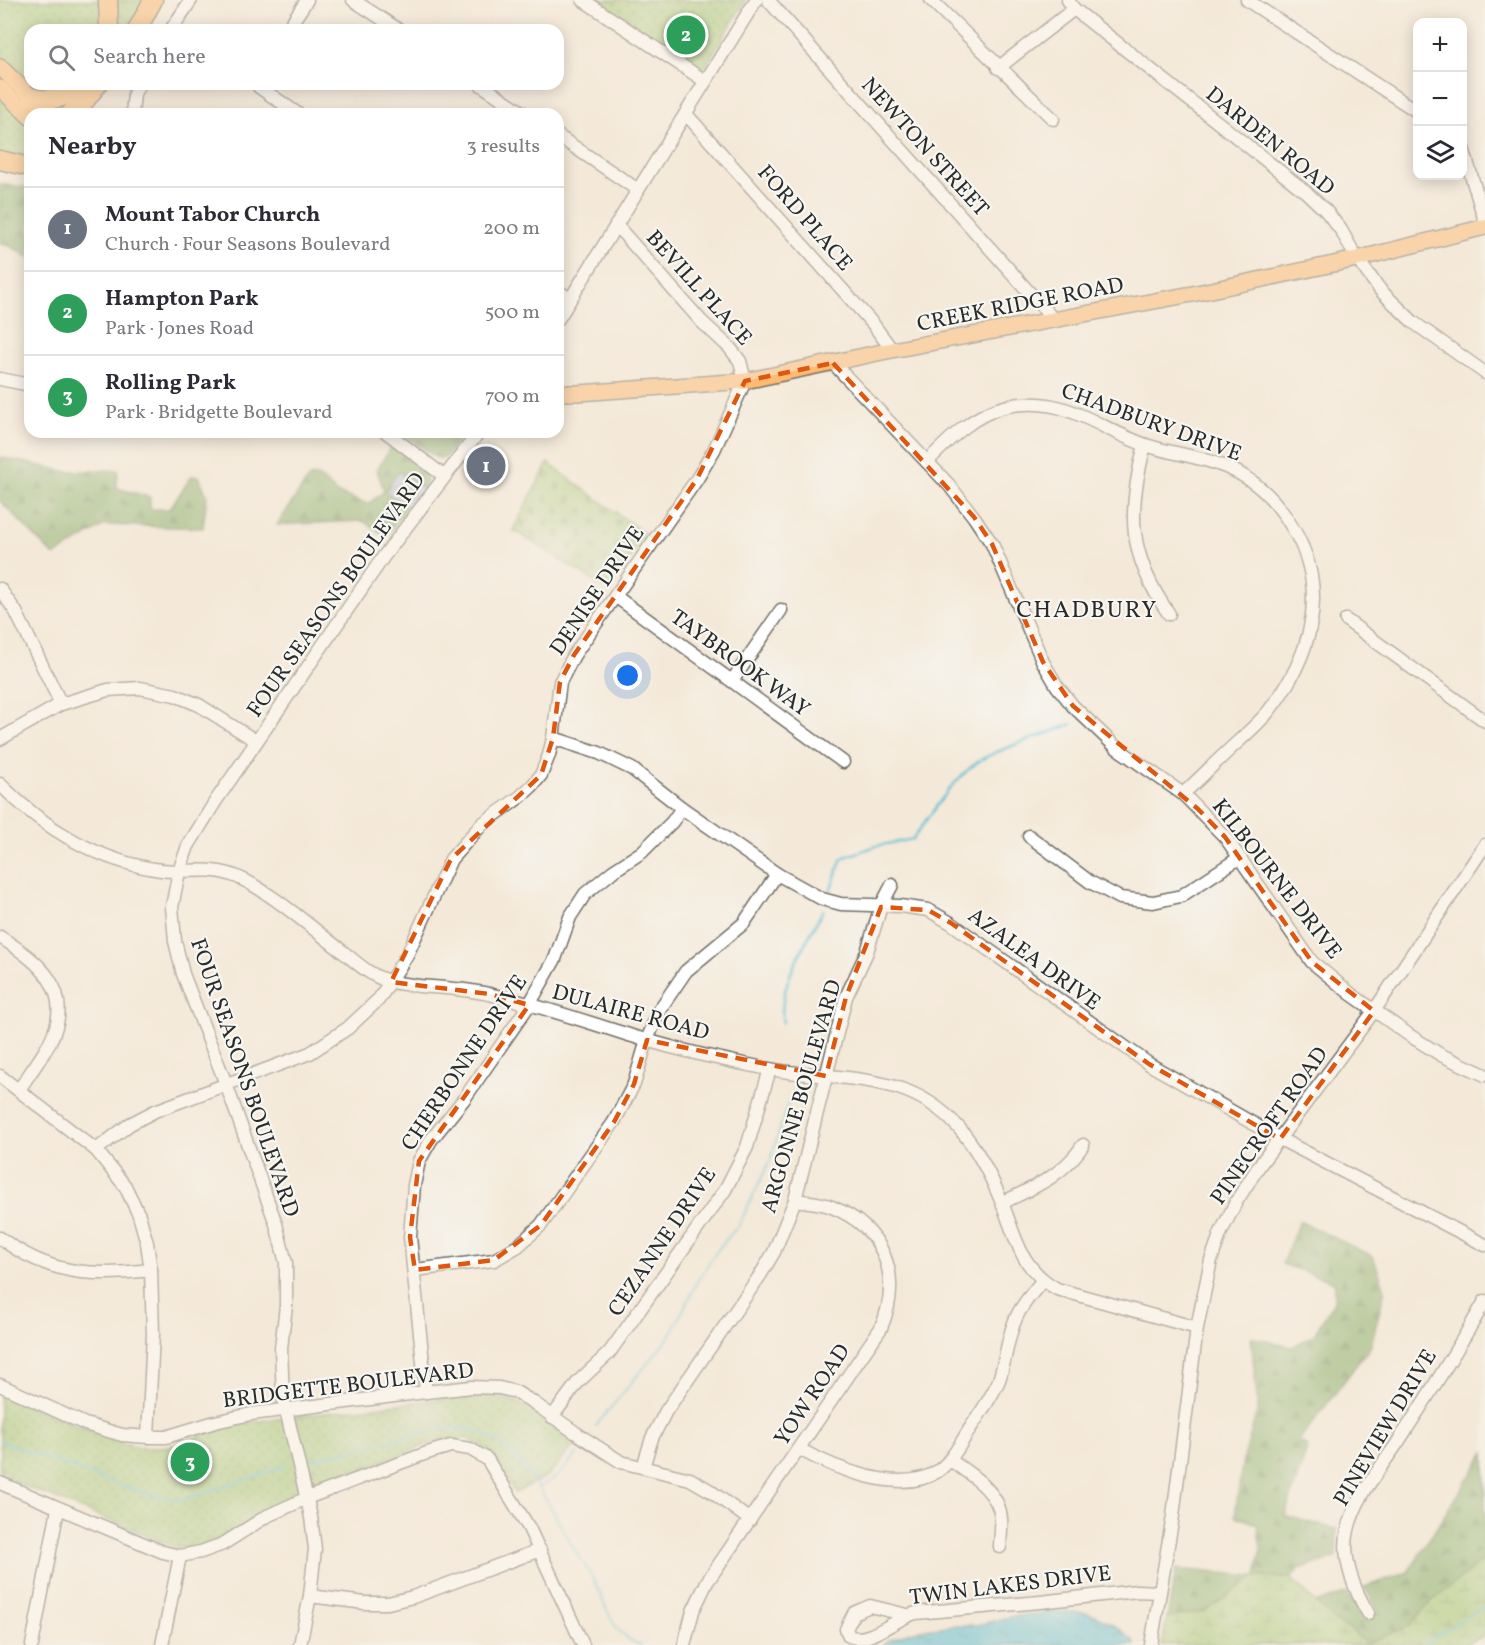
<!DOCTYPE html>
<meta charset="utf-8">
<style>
:root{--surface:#fff;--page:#f2f2f3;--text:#2b2b33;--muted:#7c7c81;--line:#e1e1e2;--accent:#c8321e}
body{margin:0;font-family:Vollkorn,serif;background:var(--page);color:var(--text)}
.controls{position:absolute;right:18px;top:18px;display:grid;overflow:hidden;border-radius:12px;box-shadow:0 3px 15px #0003}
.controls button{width:54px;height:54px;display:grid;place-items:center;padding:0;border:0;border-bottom:2px solid var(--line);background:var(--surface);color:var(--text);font:30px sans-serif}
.you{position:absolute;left:628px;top:676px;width:21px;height:21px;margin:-15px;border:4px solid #fff;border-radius:50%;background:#1a73e8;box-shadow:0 0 0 9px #1a73e833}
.badge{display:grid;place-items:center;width:39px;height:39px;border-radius:50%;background:var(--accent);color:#fff;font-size:20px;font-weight:700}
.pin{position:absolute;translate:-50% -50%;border:3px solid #fff;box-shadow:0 2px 6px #0006}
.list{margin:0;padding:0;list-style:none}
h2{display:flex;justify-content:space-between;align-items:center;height:78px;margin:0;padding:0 24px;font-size:26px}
h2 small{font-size:20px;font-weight:400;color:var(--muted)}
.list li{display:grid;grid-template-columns:39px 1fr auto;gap:18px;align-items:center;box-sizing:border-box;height:84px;padding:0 24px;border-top:2px solid var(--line)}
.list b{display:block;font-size:22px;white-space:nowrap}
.list p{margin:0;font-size:20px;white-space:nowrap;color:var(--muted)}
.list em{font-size:20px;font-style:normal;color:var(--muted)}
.icon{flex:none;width:33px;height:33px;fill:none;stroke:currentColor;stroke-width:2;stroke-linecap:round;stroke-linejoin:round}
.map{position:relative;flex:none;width:1485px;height:1645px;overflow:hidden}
.search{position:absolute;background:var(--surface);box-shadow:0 3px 15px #0003;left:24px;top:24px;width:540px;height:66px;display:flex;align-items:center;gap:15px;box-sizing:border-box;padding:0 21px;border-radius:18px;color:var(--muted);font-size:22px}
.panel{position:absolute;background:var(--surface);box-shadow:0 3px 15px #0003;left:24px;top:108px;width:540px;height:330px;border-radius:18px}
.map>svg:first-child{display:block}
.industrial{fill:url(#industrial-grid)}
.grass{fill:url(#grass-dots);stroke:#65794e;stroke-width:1.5}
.forest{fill:url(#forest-firs);stroke:#556c48;stroke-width:1.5}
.wetland{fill:url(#wetland-marsh);stroke:#65794e;stroke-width:1.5}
.cemetery{fill:url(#cemetery-stones);stroke:#65794e;stroke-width:1.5}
.water{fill:url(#water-ripples);stroke:#417480;stroke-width:1.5}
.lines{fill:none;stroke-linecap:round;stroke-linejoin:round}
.stream{stroke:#57bdd5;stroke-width:2}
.minor-casing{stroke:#716e68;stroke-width:15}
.major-casing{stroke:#716e68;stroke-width:18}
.highway-casing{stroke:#716e68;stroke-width:21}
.minor{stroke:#fff;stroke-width:12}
.major{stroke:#febb71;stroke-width:15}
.highway{stroke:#febb71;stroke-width:18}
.marked{fill:none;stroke:#df570e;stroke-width:4.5;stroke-dasharray:12 8;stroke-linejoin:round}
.labels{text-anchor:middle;stroke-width:4.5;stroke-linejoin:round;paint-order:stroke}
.street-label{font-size:22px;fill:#2b2b2b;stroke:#f6f6f2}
.neighbourhood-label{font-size:24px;letter-spacing:1.5px;fill:#2b2b2b;stroke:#f6f6f2}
</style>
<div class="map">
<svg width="1485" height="1645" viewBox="0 0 1485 1645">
<defs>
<pattern id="industrial-grid" width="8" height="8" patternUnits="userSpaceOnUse" patternTransform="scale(1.5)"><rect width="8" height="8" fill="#bcc3de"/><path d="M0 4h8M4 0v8" fill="none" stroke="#999fb4"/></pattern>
<pattern id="grass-dots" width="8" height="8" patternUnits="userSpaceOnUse" patternTransform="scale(1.5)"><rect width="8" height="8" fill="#9fc772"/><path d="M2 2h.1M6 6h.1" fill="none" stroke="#82a25e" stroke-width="1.8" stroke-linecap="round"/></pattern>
<pattern id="forest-firs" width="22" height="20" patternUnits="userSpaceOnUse" patternTransform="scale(1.5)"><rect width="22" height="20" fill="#7fac64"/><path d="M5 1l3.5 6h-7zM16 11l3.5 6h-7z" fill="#688c53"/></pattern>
<pattern id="wetland-marsh" width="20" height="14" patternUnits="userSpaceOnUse" patternTransform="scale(1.5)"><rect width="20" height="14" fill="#9fc772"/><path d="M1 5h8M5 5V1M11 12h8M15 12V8" fill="none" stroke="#82a25e"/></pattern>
<pattern id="cemetery-stones" width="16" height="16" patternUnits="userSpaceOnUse" patternTransform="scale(1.5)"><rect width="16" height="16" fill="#9fc772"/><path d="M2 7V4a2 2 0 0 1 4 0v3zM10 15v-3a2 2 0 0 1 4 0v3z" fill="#82a25e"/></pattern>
<pattern id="water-ripples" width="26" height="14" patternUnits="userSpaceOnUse" patternTransform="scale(1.5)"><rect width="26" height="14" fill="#57bdd5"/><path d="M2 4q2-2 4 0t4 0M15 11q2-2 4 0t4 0" fill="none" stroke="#489aad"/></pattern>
</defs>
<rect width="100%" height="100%" fill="#f6f6f2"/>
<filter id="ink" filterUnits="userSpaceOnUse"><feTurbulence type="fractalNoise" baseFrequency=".0167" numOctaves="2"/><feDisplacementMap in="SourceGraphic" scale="12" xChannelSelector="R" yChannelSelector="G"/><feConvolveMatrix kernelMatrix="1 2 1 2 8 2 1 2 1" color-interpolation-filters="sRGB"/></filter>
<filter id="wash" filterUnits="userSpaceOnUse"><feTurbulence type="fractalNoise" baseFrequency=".008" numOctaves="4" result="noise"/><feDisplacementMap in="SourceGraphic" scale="24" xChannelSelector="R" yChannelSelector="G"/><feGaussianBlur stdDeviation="1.35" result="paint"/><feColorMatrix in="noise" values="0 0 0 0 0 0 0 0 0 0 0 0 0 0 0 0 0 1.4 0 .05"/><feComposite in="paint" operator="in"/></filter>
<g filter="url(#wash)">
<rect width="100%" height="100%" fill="#f4e9d8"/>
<path class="industrial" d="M399 470 424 489 408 508 384 491Z"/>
<g class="grass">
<path d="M0 0H102L104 30H30V84H76C68 87 57 93 48 92 28 91 13 68 0 55Z"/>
<path d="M114 0H146L129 30H115Z"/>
<path d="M594 0H746L703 70Z"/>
<path d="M0 97 30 126V160L0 155Z"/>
<path d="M0 1393 116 1442 147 1448 176 1445 211 1431 242 1423 472 1395H494L519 1403 576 1443 549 1475 515 1493 488 1450 466 1438 434 1442 326 1483 215 1541 196 1548 174 1547 0 1476Z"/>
</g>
<g class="forest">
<path d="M0 184 30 188V258L10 246 0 244Z"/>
<path d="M400 432H466L445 458H437Z"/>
<path d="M392 444C405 454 437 471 424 489L399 471 385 491 408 508 386 536 363 521 277 525 309 477 318 476 337 493 368 504 384 491 377 470Z"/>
<path d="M0 457 64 471 118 470 117 488 150 497V509H169L192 476H199L207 496 203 528 105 525 54 556 0 501Z"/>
<path d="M1299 1221 1373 1256 1385 1289 1371 1346 1299 1441 1308 1446 1285 1516 1337 1529 1336 1558 1299 1569 1291 1578 1256 1576 1206 1611 1167 1618 1176 1569 1256 1576 1261 1549 1257 1524 1235 1516 1242 1464 1258 1408 1251 1337 1292 1347 1314 1335 1334 1301V1282L1282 1264Z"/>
<path d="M1485 1452V1559L1430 1603 1408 1627 1366 1644 1351 1630 1334 1621 1315 1604 1347 1593 1365 1621 1379 1612 1364 1587 1408 1572Z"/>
</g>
<path class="wetland" d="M1485 1559V1636L1462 1645H1162L1167 1618 1206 1611 1256 1576 1291 1578 1334 1621 1351 1630 1366 1644 1408 1627 1430 1603Z"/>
<path class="cemetery" d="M548 463 647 535 608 590 513 530Z"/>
<path class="water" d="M1054 1612C1065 1613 1078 1611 1088 1613 1100 1616 1132 1634 1135 1645H883L889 1640 910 1632 931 1628 957 1625H976L1015 1616Z"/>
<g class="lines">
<g class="stream">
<path d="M830 891 842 858 876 846 913 839C932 812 960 768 990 755 1016 743 1045 735 1072 724"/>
<path d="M783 1023C777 985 806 944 823 910"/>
<path d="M595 1427 670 1336 699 1278 719 1248 739 1225 770 1161 787 1105 796 1089"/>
<path d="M0 1441 110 1482 151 1495 183 1500 286 1466"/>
<path d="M312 1459C342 1452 371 1445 401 1438 420 1433 440 1426 460 1428 517 1433 545 1498 570 1542 577 1555 587 1567 594 1581 607 1605 610 1635 641 1645"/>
<path d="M537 1488 558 1476 577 1454"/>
<path d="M1425 1645 1430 1640 1479 1609H1485"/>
</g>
</g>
</g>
<g filter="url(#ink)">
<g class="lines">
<g class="minor-casing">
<g id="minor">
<path d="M353 0 399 30"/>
<path d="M583 0 705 81"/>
<path d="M768 0 1054 320"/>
<path d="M931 0 1053 119"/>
<path d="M1068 0 1074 9 1306 192 1326 211 1341 230 1357 259 1381 291 1413 322 1485 373"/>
<path d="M1247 0 1418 112"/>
<path d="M171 30 191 0"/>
<path d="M287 30 307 0"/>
<path d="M998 68 1074 9"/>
<path d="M259 84V87L298 114"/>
<path d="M480 84 525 114"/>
<path d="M132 114 134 94 139 84"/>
<path d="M686 114 873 324 892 350"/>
<path d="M558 136 638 190"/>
<path d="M1462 145 1485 221"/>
<path d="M558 291 570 299"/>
<path d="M558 319 756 0"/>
<path d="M833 363 949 485 974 517 992 544 1043 662 1057 686 1073 706 1117 748 1183 794 1225 837 1312 962 1351 994 1409 1035 1441 1055 1485 1075"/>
<path d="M0 379 30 385"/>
<path d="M386 432 444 476"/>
<path d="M1145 445C1127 512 1128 555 1169 614"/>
<path d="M927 462C950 438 975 413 1008 406 1067 394 1098 430 1149 446 1173 454 1199 456 1223 466 1255 478 1279 503 1295 532 1330 594 1310 659 1268 712 1256 726 1242 738 1229 750 1213 765 1198 780 1183 794"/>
<path d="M0 589 16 612 61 704"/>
<path d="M615 596 843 762"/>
<path d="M1346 620 1485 721"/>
<path d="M732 681 781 610"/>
<path d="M553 738 599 753 632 769 682 808 777 874 822 899 841 904 900 906 928 910 951 923 1149 1064 1280 1139 1485 1245"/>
<path d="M0 739 61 704 108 690 140 688 175 695 199 705 256 741"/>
<path d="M0 784C43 828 99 862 161 870 184 873 207 867 229 874 261 883 314 930 342 951 357 963 369 975 388 981 398 984 409 984 419 986 443 988 469 989 493 995 543 1006 592 1024 642 1039 683 1051 727 1061 769 1069 811 1077 863 1075 904 1090 956 1109 982 1154 1002 1203 1017 1240 1020 1268 1057 1289L1197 1328"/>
<path d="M1029 836 1090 882 1120 898 1153 902 1181 896 1239 858"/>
<path d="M0 937C39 962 76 990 50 1042 41 1059 29 1074 19 1090"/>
<path d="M0 1076 96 1150 125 1186 139 1215 147 1243 151 1270 153 1334 148 1437"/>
<path d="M96 1150 130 1124 155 1111 310 1053 348 1028 379 999 407 955 451 859 482 824 520 797 532 786 541 775 549 755 553 738 560 682 574 655 697 479 714 450 745 381 740 361 729 347 702 322 616 225"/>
<path d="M1002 1203C1034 1187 1063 1176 1083 1145"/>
<path d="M0 1238C50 1275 91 1277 151 1270"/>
<path d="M415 1270 494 1260 518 1246 541 1225 614 1122 634 1084 647 1040 660 1009 686 971 744 923 777 874"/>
<path d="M0 1385 85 1424 122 1435 148 1437H166L215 1422 251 1414 426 1392 472 1387 499 1388 516 1392 534 1403 576 1433 621 1462 690 1479 709 1490 750 1520"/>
<path d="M426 1392 410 1237 414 1185 419 1161 431 1140 464 1099 529 1005 555 959 570 917 585 894 613 871 642 852 672 822 682 808"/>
<path d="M552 1417 578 1382 609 1353 725 1190 747 1147 770 1069"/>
<path d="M799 1449C834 1468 901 1496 938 1471 953 1460 961 1442 971 1427 981 1412 992 1397 999 1380 1006 1360 1007 1338 1016 1318 1022 1304 1033 1292 1042 1281"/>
<path d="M950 1460C970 1474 999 1491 1001 1518 1002 1528 1000 1538 1000 1547"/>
<path d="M643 1467 652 1438 666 1411 761 1274 774 1252 795 1200 846 997 867 952 881 906 892 885"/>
<path d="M0 1483 163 1552 180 1556 201 1552 223 1544 267 1516 307 1498 427 1453 451 1446 470 1449 487 1459 529 1528 583 1645"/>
<path d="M310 1596 365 1603H388L413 1597 540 1550"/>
<path d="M1368 1613C1354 1589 1341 1559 1348 1530 1355 1498 1380 1469 1398 1442 1428 1396 1458 1349 1485 1301"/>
<path d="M907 1615 870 1606 854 1613 846 1629 849 1636C869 1645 895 1618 916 1613L1040 1602 1137 1591 1159 1592"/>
<path d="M32 1645 58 1509"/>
<path d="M162 1645 180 1556"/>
<path d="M300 1645 310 1596 315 1549 311 1517 283 1397 281 1348 286 1306V1263L276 1224 226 1084 183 974 175 941 172 907 179 871 188 846 215 802 384 556 479 432"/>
<path d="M684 1645 693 1611 707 1582 881 1328C903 1276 884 1228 832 1207 821 1202 807 1202 795 1200"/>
<path d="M1151 1645 1173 1516 1197 1328 1211 1260 1221 1232 1236 1202 1259 1166 1374 1011 1485 845"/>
</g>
</g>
<g class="major-casing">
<g id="major">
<path d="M0 67 49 114"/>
<path d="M0 88 30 117"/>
<path d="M558 393H579L745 381 892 350 1192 294 1357 259 1485 227"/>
</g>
</g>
<g class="highway-casing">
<g id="highway">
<path d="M108 0 109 30"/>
<path d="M137 30 153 0"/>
<path d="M31 97C51 103 69 97 85 84"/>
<path d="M70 114 84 102 98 84"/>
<path d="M0 160 30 167"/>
</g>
</g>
<use href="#minor" class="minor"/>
<use href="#major" class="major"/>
<use href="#highway" class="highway"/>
</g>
</g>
<path d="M0 0H1485V1645H0ZM833 363 974 517 992 544 1043 662 1073 706 1198 809 1225 837 1312 962 1374 1011 1280 1139 1149 1064 951 923 928 910 881 907 846 997 826 1076 647 1040 634 1084 614 1122 541 1225 494 1260 415 1270 410 1237 419 1161 529 1005 490 994 391 982 451 859 541 775 553 738 560 682 574 655 697 479 745 381Z" fill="#f4e9d8" fill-opacity=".55" fill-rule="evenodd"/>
<path class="marked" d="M833 363 974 517 992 544 1043 662 1073 706 1198 809 1225 837 1312 962 1374 1011 1280 1139 1149 1064 951 923 928 910 881 907 846 997 826 1076 647 1040 634 1084 614 1122 541 1225 494 1260 415 1270 410 1237 419 1161 529 1005 490 994 391 982 451 859 541 775 553 738 560 682 574 655 697 479 745 381Z"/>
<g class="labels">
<g class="street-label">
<text transform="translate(1271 140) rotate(39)" y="8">DARDEN ROAD</text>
<text transform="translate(926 146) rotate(48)" y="8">NEWTON STREET</text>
<text transform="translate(806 217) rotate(49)" y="8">FORD PLACE</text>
<text transform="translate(700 287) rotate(48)" y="8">BEVILL PLACE</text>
<text transform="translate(1020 303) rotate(-11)" y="8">CREEK RIDGE ROAD</text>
<text transform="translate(1152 421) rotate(20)" y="8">CHADBURY DRIVE</text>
<text transform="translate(596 590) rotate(-56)" y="8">DENISE DRIVE</text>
<text transform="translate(335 594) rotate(-55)" y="8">FOUR SEASONS BOULEVARD</text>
<text transform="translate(741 662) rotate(36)" y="8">TAYBROOK WAY</text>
<text transform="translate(1278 878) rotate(52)" y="8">KILBOURNE DRIVE</text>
<text transform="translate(1035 958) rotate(36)" y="8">AZALEA DRIVE</text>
<text transform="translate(631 1011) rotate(15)" y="8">DULAIRE ROAD</text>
<text transform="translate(463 1062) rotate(-56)" y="8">CHERBONNE DRIVE</text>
<text transform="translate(246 1077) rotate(71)" y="8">FOUR SEASONS BOULEVARD</text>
<text transform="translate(800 1096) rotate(-74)" y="8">ARGONNE BOULEVARD</text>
<text transform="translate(1268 1125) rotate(-55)" y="8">PINECROFT ROAD</text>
<text transform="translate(661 1241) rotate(-56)" y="8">CEZANNE DRIVE</text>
<text transform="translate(348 1384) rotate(-7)" y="8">BRIDGETTE BOULEVARD</text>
<text transform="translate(811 1394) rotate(-56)" y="8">YOW ROAD</text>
<text transform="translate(1384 1427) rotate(-59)" y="8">PINEVIEW DRIVE</text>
<text transform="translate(1010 1584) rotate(-7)" y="8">TWIN LAKES DRIVE</text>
</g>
<g class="neighbourhood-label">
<text x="1087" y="617">CHADBURY</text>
</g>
</g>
</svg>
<div class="controls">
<button>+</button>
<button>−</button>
<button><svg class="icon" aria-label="layers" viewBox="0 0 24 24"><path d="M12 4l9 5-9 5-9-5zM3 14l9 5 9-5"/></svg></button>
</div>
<div class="you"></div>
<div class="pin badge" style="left:486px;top:466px;background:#6b7280">1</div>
<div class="pin badge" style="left:686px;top:35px;background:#2e9e5b">2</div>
<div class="pin badge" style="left:190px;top:1462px;background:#2e9e5b">3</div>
<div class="search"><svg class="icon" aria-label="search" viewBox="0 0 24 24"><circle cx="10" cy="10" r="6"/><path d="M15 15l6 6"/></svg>Search here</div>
<section class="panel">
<h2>Nearby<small>3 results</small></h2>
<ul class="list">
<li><span class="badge" style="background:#6b7280">1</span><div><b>Mount Tabor Church</b><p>Church · Four Seasons Boulevard</p></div><em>200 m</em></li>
<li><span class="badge" style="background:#2e9e5b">2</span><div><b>Hampton Park</b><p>Park · Jones Road</p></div><em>500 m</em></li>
<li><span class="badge" style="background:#2e9e5b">3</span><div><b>Rolling Park</b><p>Park · Bridgette Boulevard</p></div><em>700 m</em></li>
</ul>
</section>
</div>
